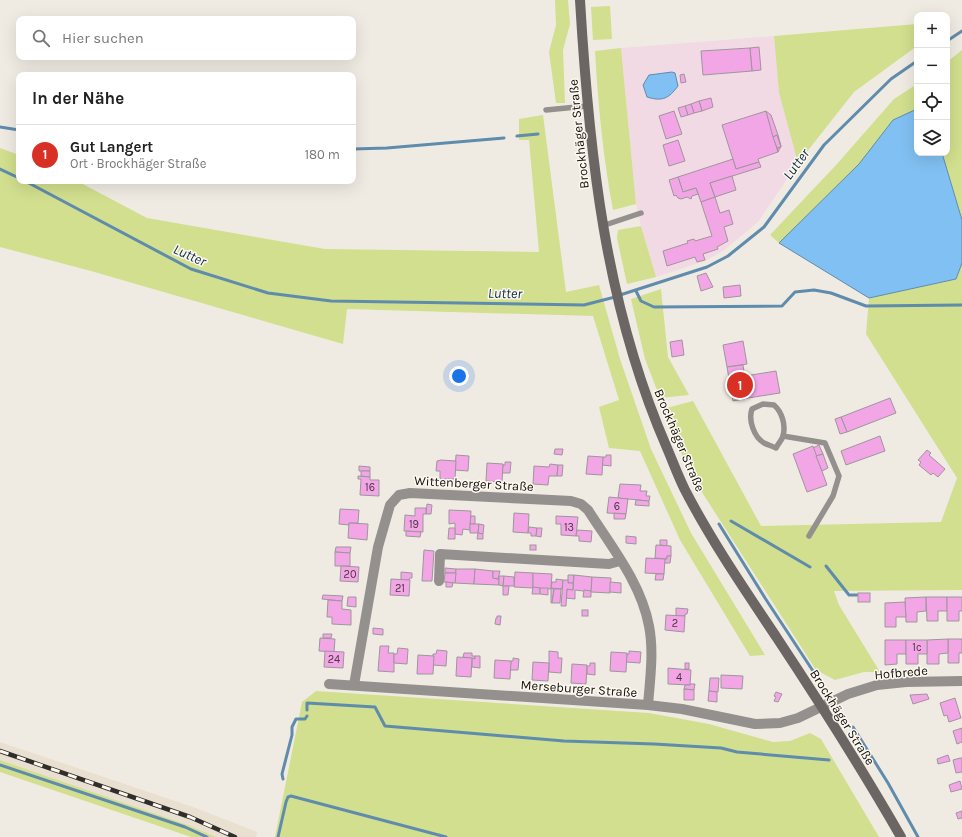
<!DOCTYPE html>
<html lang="de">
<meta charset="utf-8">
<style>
:root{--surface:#fff;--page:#f6f6f6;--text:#222;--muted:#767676;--line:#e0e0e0;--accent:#d93025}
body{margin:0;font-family:Karla,sans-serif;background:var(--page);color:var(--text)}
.controls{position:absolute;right:12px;top:12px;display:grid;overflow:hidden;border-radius:8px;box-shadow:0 4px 16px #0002}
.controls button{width:36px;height:36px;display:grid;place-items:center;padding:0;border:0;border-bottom:1px solid var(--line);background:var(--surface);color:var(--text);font:20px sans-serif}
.you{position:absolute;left:459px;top:376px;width:14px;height:14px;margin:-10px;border:3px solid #fff;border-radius:50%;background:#1a73e8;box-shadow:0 0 0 6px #1a73e833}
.badge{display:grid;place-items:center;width:26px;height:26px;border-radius:50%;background:var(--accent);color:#fff;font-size:13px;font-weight:700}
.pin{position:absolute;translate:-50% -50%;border:2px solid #fff;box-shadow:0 1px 4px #0006}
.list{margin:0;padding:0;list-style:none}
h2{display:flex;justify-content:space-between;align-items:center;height:52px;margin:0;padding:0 16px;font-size:17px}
h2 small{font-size:13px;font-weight:400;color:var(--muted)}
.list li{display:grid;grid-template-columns:26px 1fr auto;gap:12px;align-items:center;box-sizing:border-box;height:60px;padding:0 16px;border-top:1px solid var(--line)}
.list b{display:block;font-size:15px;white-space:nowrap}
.list p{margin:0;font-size:13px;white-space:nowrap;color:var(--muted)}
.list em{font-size:13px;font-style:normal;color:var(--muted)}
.icon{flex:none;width:22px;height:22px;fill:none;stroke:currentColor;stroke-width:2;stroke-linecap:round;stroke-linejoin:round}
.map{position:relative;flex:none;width:962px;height:837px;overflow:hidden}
.search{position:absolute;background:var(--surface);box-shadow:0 4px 16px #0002;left:16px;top:16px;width:340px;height:44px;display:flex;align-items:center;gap:10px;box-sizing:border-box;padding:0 14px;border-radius:8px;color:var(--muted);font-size:15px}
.panel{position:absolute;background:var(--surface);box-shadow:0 4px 16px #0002;left:16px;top:72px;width:340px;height:112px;border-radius:8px}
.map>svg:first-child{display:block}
.commercial{fill:#f2dae5}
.built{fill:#e9e0d1}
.green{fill:#d1df8e}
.water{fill:#81c0f2;stroke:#5f8bad}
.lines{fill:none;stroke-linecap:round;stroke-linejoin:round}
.stream{stroke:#5f8bad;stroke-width:3}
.building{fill:#f3a6e6;stroke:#9d969c}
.service{stroke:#94908e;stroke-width:5.5}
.minor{stroke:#94908e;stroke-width:10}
.secondary{stroke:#6b6563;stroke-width:10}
.rail-casing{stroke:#2f2e2a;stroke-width:4.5}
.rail{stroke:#fdf8ef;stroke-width:3;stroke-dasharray:9;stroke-linecap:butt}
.labels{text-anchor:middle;stroke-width:3;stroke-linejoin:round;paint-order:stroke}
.number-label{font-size:11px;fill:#4a3643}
.street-label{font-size:13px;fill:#11100d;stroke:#fdf8ef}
.water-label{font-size:14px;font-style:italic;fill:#082b44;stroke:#fdf8ef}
</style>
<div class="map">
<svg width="962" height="837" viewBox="0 0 962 837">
<rect width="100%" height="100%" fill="#f0ebe2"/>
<path class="commercial" d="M774 36 779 93 798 163 758 222 723 251 705 261 656 277 641 226 636 204 621 48Z"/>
<path class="built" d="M0 742 196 808 257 832 256 837H216L188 825 0 760Z"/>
<g class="green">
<path d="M555 0H568L570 24 563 50 565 103H556L549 52 556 25Z"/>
<path d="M610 6 612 39 593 40 591 7Z"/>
<path d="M917 24V46L854 92 798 163 779 93 774 36Z"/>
<path d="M621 48 636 204 613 210C603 157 598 104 595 51Z"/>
<path d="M962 50V220L942 153H947V62Z"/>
<path d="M917 84V109L893 120 859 164 779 243 770 235 837 164 894 99Z"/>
<path d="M543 115 566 292 599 285 620 359 651 449 691 533 765 655 750 656 680 540 640 451 609 448 599 407 619 400 593 316 347 309 343 344 91 271 0 247V148L19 155V181H77L147 218 325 249 539 252 529 140H519V119Z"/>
<path d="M641 226 656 277 627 284 617 238 618 230Z"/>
<path d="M962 263V590L834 591 839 605 880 672H864L835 680 816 670 689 472 663 409 693 401 761 526 941 522 957 478 866 334 869 298 956 279Z"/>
<path d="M661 289 668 357 689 395 660 398 645 359 631 299Z"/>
<path d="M316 691 649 713 709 724 773 742 790 741 810 733 821 739 879 837H275L302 702Z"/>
<path d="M0 760 188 825 216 837H191L0 772Z"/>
</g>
<g class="water">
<path d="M672 72 675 73 678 86C669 98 663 102 647 97L643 85 649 75Z"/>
<path d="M917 109V153H942L962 220V263L956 279 869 298 779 243 859 164 893 120Z"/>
</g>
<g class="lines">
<g class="stream">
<path d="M947 41 962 31"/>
<path d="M0 127 19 130"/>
<path d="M517 136 538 134"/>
<path d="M353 149 387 148 504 138"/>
<path d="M0 169 19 178"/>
<path d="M25 181 191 269 268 293 331 301 584 305 615 297"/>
<path d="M636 291 641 301 654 307 782 306 795 292 814 290 831 293 866 306 962 305"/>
<path d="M620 295 707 267 728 256 764 227 824 145 891 79 917 61"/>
<path d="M731 521 810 567"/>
<path d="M719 524 765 598 813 671"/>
<path d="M826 566 849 595H857"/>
<path d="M307 710V703L375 707 385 726 564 741 654 744 721 748 737 752 829 760"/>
<path d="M853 727 888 783 918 837"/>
<path d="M0 765 185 827 207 837"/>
<path d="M283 779 282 774 292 735V727L296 719H305L307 716"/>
<path d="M278 837 286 802 288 797 291 796 446 837"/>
</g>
</g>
<g class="building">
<path d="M759 47 761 70 752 71 750 48Z"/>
<path d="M750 48 752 71 703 75 701 51Z"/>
<path d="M684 74 686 82 681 83 680 75Z"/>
<path d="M711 98 713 107 702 111 699 101Z"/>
<path d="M699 101 702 111 694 113 691 104Z"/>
<path d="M691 104 694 113 688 115 685 106Z"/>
<path d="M685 106 688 115 681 117 678 108Z"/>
<path d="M674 111 682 134 666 139 659 116Z"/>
<path d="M766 111 778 152 758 159 759 162 736 169 722 125Z"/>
<path d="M766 111 771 115 778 135 781 146 778 152 777 148 781 147 777 135 773 137Z"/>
<path d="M777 135 781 147 777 148 773 137Z"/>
<path d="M678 140 685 161 669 166 663 145Z"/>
<path d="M733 159 736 169 759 162 761 167 710 183 715 197 701 202 696 188 683 192 678 177Z"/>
<path d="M732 176 736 190 715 197 710 183Z"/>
<path d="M678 177 683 192 696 188 698 194 692 196 691 199 687 197 681 199 678 198 676 195 674 196 669 180Z"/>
<path d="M715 197 720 213 729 210 733 224 724 227 728 241 717 247 718 249 703 254 705 260 697 262 695 257 667 266 663 251 688 243 687 241 694 239 695 241 712 236 701 202Z"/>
<path d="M706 273 713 287 701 291 697 276Z"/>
<path d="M740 285 741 296 724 298 723 287Z"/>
<path d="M682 340 684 355 672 357 670 342Z"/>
<path d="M743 341 747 364 727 367 723 345Z"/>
<path d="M743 365 748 398 733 401 727 367Z"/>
<path d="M776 371 780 393 748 398 745 376Z"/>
<path d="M890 398 896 413 847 432 841 417Z"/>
<path d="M841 417 847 432 840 434 835 419Z"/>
<path d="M880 436 885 451 846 465 841 451Z"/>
<path d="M819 445 823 454 816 456 813 448Z"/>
<path d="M813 446 827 485 807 492 793 454Z"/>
<path d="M555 449H563L562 455 554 454Z"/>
<path d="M927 450 931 453 929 455 945 469 938 477 933 473 931 475 919 465 921 462 918 460Z"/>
<path d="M823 454 828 468 822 471 816 456Z"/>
<path d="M456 455 469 456 468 471 455 470Z"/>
<path d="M606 455H611V466L602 465 603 457H606Z"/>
<path d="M588 456 603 457 602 475 586 474Z"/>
<path d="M441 460 456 461 455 479H440V471H436L437 461Z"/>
<path d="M505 462H511L510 473H502L503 465H505Z"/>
<path d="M487 463 503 464 502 482 486 481Z"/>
<path d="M550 464 558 465 557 476H549L548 485 533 484 534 466 549 467Z"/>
<path d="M558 465H563L562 476H557Z"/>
<path d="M359 466 370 467V471H359Z"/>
<path d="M361 471H370V477L361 476Z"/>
<path d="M358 476 370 477V480H379V496L360 495 361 479H358Z"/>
<path d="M620 484 641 485 640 491H647L646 496H650L649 501 618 498Z"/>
<path d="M609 497 628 499 626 514 607 513Z"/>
<path d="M636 500 649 501V506L635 505Z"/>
<path d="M427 504 432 505 431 514H426Z"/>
<path d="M415 508H426V514H423V532L404 531 405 515 415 516Z"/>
<path d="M340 509 359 510 358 523H349V525L339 524Z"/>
<path d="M449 510 471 511 470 530 463 529 462 535 455 534V523L449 524Z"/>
<path d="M514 513 529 514 528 533 513 532Z"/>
<path d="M614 513 626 514 625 519H614Z"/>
<path d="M471 516H475V524H470Z"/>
<path d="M556 516 578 517 576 536 561 535V524H556Z"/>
<path d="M349 523 368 524 367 540 348 538Z"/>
<path d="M470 524H479L478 533H470Z"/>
<path d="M479 524 484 525 483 534 478 533Z"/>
<path d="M529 527 537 528 536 536H531V533H528Z"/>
<path d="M449 528H455V539H448Z"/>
<path d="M537 528H542L541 537 536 536Z"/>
<path d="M577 530 592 531 591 542 579 541V536H576Z"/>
<path d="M406 531 421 532 420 537 406 536Z"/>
<path d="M478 533 483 534V539H477Z"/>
<path d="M626 536 636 537V544L626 543Z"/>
<path d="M660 540H667V546L660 545Z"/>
<rect x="530" y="545" width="6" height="5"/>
<path d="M656 545 671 546V556H667V559L655 558Z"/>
<path d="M336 547H351L350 553 335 552Z"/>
<path d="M424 550 434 551 432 581H422Z"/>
<path d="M335 552 350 553V566H335Z"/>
<path d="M667 556H671L670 563H664L665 559H667Z"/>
<path d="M646 558 665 559 664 574 645 573Z"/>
<path d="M341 566 359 567 358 582 340 581Z"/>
<path d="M445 568 456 569V573H445Z"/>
<path d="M456 569H475L474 584 455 583Z"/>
<path d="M475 569 493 571V578L498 579 499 576V585L474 584Z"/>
<path d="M493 571H500L498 579 493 578Z"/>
<path d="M401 572 412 573V578H410L409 580H401Z"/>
<path d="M515 572 533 573V588L514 587Z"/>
<path d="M445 573H456L455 583 444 582Z"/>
<path d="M533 573 552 574 551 589 533 588Z"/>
<path d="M656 574H664L663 580H655Z"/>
<path d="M568 575H574L573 583H568Z"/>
<path d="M574 575 592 577 591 592 575 590V599L566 598 567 589 573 590Z"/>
<path d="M499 576H504L503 586 499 585Z"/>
<path d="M504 576 514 577V586H503Z"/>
<path d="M592 577 611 578 610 593 591 592Z"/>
<path d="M391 579 410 580 409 596 390 595Z"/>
<path d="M556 579 563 580 562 589 551 588 552 582H556Z"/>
<path d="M563 580H568V583H573V590L567 589 566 606H561Z"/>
<path d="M446 582 453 583 452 587H446Z"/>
<path d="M610 582 621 583V593L610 592Z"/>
<path d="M503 586H509L508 595H503Z"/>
<path d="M533 587 540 588V594H532Z"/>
<path d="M540 588H548V595L540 594Z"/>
<path d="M551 588 554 589 552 603H551Z"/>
<path d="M554 589H561L560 603H552Z"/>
<path d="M584 590 591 591V597H583Z"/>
<rect x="858" y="593" width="12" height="9"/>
<path d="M323 595 343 596 342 601 322 599Z"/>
<path d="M348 597H356V607L347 606Z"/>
<path d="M926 597V611L917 612V622H906L905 598Z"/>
<path d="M926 597H947V611H938V621H927Z"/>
<path d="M947 597H962V611H959V621H947Z"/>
<path d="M328 600 342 601V609L351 610V625L332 624V617H327Z"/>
<path d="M905 602 906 617H896V627H885V603Z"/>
<path d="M676 608 688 609 687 614H685V616H676Z"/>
<rect x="582" y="610" width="6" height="6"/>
<path d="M666 615 685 616 684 632 665 630Z"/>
<path d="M497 616H501L500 625 495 624 496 618H497Z"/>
<path d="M373 628 383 629V635L373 634Z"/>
<path d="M323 634H332L331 638H323Z"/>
<path d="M320 638 335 639 334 652 319 651Z"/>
<path d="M948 639H962V653H959V663H948Z"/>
<path d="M948 639V653L939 654V664H927V640Z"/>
<path d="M885 640H906V654H897V664L885 665Z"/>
<path d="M906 640H927V654H918V664H906Z"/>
<path d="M380 646H389L388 653H394V672L378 671Z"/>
<path d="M398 648 408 649 407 664 394 663V654H397Z"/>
<path d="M437 650 447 651 446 666 433 665V654H436Z"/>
<path d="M325 651 344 652 343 668 324 667Z"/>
<path d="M549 651 558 652V658H562L561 673 549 672Z"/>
<path d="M629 651 641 652 640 663 626 662 627 654H629Z"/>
<path d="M611 652 627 653 626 672 610 671Z"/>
<path d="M464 653H472V656H475V659L463 657Z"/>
<path d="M418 655 434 656 433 674H417Z"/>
<path d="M475 656H480V668L472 667V658L475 659Z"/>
<path d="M457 657 472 658 471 677 456 676Z"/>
<path d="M513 658 519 659 518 670H510L511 661H513Z"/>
<path d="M495 660 511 661 510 679 494 678Z"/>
<path d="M533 662 549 663 548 681 532 680Z"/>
<path d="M590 663H595V675L587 674V666H590Z"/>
<rect x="685" y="663" width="4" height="6"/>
<path d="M572 664 587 665 586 684 571 683Z"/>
<path d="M668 668 691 670 690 685 668 684Z"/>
<path d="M721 675 743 676 742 689 721 688Z"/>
<path d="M710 678H719L718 692 709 691Z"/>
<path d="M690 684H695L694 690 684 689 685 685H690Z"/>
<path d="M684 689 694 690V700H684Z"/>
<path d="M709 691 717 692V702L708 701Z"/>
<path d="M776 692 782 694 778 702 774 701 776 697 774 696Z"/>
<path d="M927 694 929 699 913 704 910 695Z"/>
<path d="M955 698 961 718 949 722 947 715 944 716 940 703Z"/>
<path d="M962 728V742L957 744 953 731Z"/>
<path d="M948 755 950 761 938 764 937 759Z"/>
<path d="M960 758H962V772L956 773 953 760Z"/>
<path d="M960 781 962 789 951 792 949 785Z"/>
<path d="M962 811V818L958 819 956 813Z"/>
</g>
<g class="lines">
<g class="service">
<path d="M546 110 587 106"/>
<path d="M602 226 641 213"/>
<path d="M763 404 774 405C782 412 786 425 783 436 782 440 778 444 776 448 772 446 768 445 764 443 754 437 748 420 752 409Z"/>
<path d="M783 436 825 443 839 476 833 496 809 536"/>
</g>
<g class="minor">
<path d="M439 581 440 554 609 564 620 561"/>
<path d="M329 684 648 705 682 709 755 724 780 723 798 718 848 694 877 685 906 682 962 681"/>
<path d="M354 685 378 547 390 505 399 495 410 493 571 501 581 504 588 510C611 546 641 583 649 626 654 651 650 680 648 705"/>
</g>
<path class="secondary" d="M580 0C589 153 605 306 667 448 673 462 678 476 685 490 712 542 745 590 777 638 820 703 862 769 901 837"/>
<g class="rail-casing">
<path id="rail" d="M0 751 190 817 235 837"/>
</g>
<use href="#rail" class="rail"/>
</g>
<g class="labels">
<g class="number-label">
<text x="370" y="491">16</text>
<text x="617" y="510">6</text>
<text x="414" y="528">19</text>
<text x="569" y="531">13</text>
<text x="350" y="578">20</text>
<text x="400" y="592">21</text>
<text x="675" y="627">2</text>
<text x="917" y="651">1c</text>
<text x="334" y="663">24</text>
<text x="679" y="681">4</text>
</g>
<g class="street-label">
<text transform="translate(578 134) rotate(-96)" y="5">Brockhäger Straße</text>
<text transform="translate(680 440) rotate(67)" y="5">Brockhäger Straße</text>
<text transform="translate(474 483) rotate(3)" y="5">Wittenberger Straße</text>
<text transform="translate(901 672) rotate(-5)" y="5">Hofbrede</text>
<text transform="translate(579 688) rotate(4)" y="5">Merseburger Straße</text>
<text transform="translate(843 717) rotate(58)" y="5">Brockhäger Straße</text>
</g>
<g class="water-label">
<text transform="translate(796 164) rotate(-54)" y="5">Lutter</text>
<text transform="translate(190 255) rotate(24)" y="5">Lutter</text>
<text transform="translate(505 293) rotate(1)" y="5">Lutter</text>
</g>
</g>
</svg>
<div class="controls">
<button>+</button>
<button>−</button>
<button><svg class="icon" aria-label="locate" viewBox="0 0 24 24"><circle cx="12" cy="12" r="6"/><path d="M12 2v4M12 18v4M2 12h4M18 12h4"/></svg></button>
<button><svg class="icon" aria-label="layers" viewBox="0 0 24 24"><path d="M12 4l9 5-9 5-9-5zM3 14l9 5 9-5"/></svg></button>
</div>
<div class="you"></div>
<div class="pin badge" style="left:740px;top:385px">1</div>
<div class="search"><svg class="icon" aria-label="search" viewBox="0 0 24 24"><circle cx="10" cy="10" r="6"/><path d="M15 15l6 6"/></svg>Hier suchen</div>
<section class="panel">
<h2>In der Nähe<small></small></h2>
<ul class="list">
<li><span class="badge">1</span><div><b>Gut Langert</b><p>Ort · Brockhäger Straße</p></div><em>180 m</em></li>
</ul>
</section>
</div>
